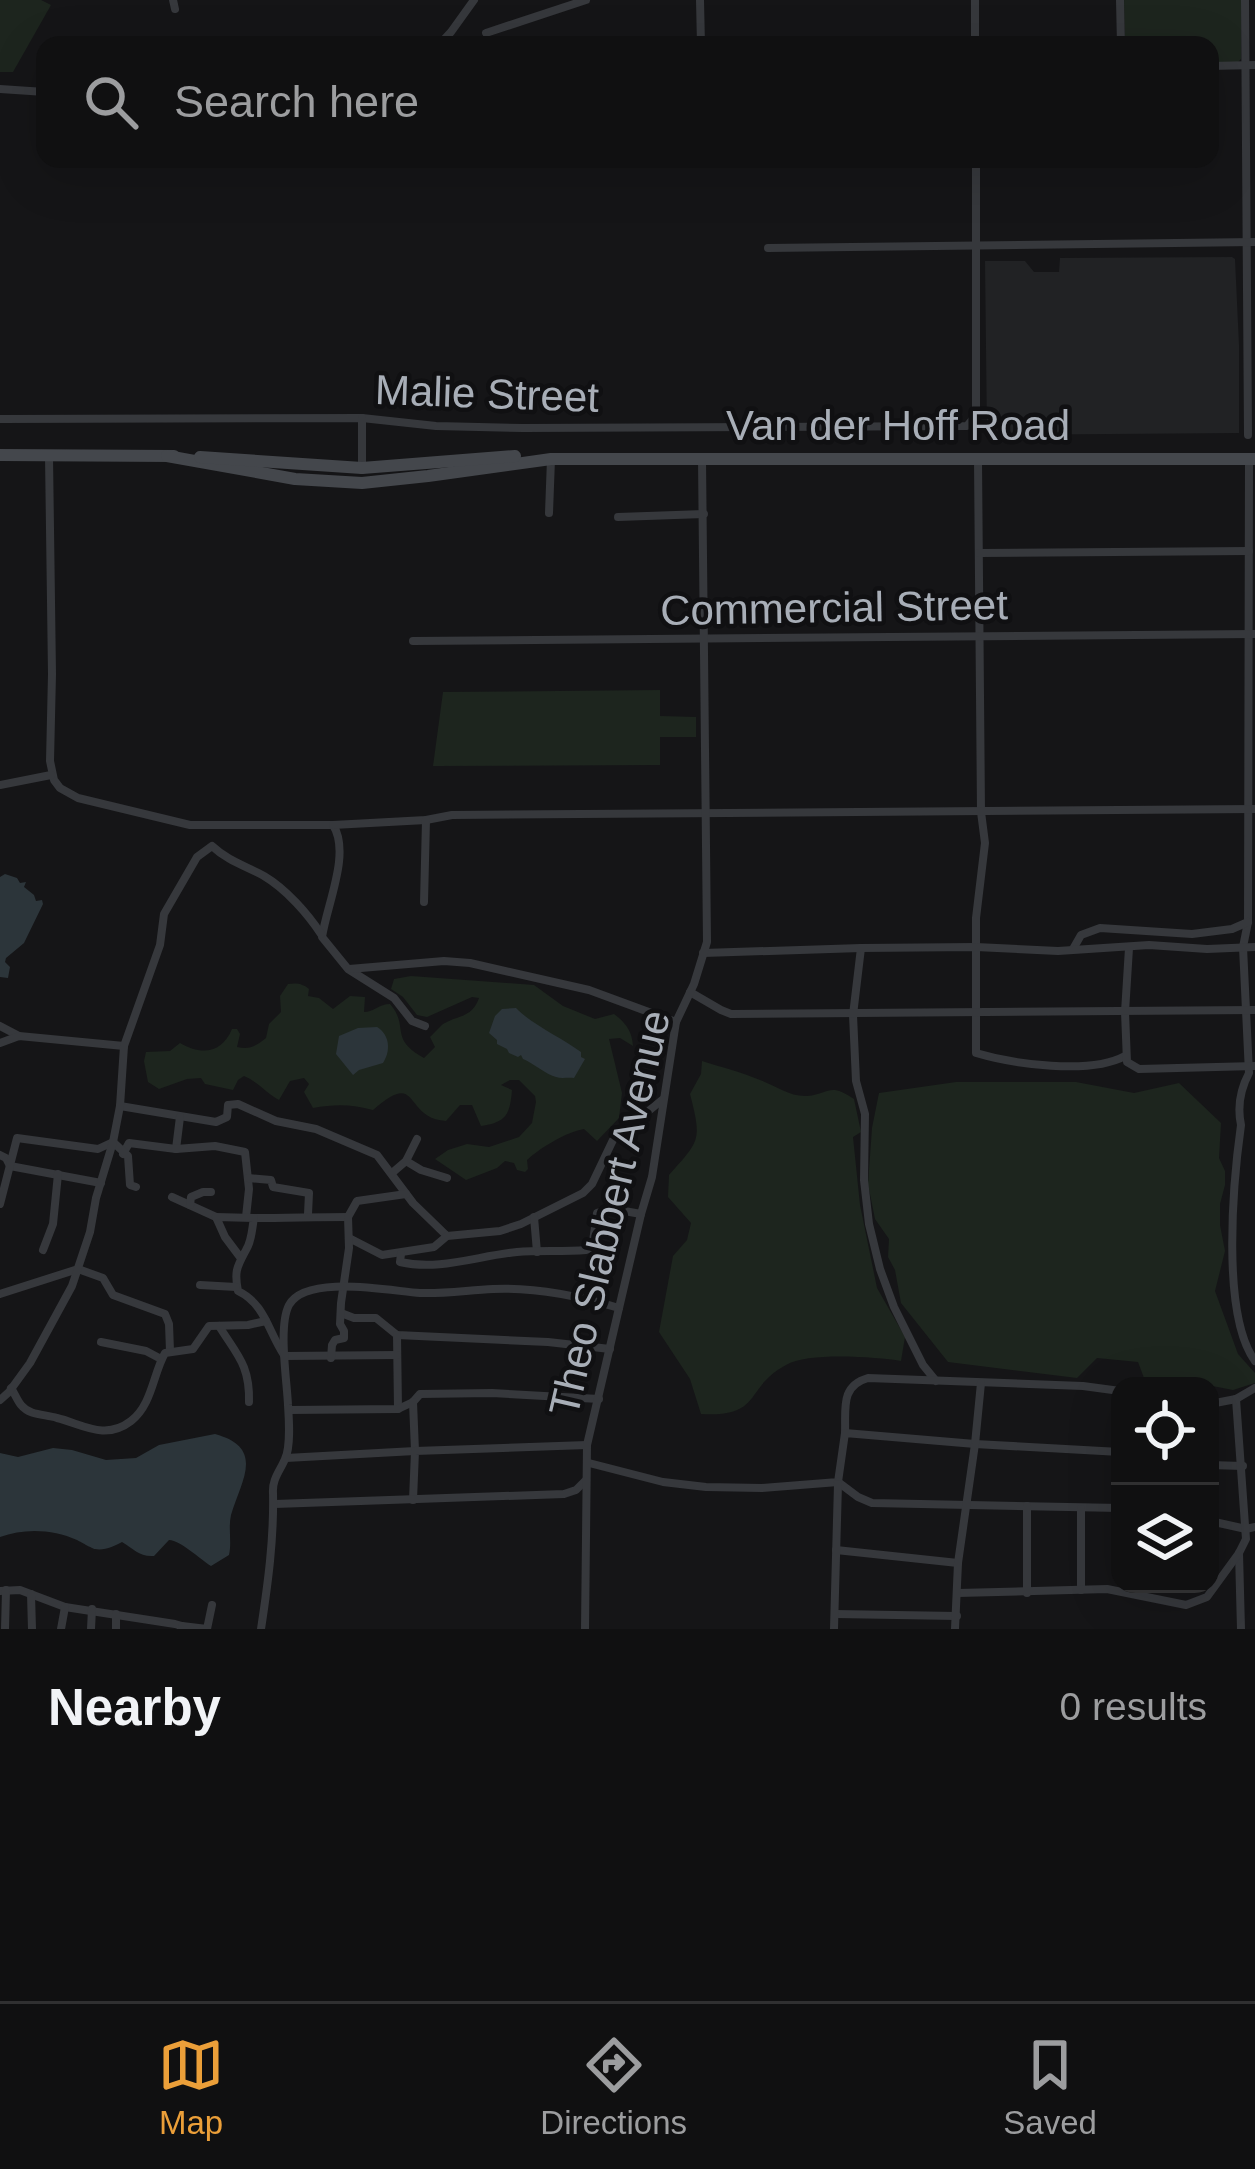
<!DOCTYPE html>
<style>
:root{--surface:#101011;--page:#1e1e1f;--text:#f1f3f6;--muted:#9c9d9f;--line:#303031;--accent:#eb9f39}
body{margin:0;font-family:Arial,sans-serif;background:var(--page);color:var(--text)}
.controls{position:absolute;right:36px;bottom:36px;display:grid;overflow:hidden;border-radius:24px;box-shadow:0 12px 48px #0002}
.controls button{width:108px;height:108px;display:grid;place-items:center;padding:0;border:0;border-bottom:3px solid var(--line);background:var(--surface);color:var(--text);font:60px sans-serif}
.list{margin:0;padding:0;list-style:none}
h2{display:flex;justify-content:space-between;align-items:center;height:156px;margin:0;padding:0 48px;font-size:51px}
h2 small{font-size:39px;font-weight:400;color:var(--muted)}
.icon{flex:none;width:66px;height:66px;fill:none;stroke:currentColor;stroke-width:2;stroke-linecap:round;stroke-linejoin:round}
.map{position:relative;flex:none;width:1255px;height:1629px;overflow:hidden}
.search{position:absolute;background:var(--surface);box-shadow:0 12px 48px #0002;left:36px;right:36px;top:36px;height:132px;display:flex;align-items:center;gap:30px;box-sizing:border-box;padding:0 42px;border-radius:24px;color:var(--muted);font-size:45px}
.sheet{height:372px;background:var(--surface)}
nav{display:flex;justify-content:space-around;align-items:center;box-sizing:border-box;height:168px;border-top:3px solid var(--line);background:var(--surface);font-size:33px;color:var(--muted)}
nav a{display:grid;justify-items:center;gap:6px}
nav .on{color:var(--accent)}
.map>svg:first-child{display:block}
.built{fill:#212224}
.green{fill:#1d251e}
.water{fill:#2c353a}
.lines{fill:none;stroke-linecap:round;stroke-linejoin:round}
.street{stroke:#36383c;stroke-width:8}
.secondary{stroke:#44474c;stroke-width:12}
.labels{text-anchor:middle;stroke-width:9;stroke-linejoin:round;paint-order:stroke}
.street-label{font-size:42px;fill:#a8aeb7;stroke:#101012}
</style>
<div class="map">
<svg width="1255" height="1629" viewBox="0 0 1255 1629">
<rect width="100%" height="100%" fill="#151517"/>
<path class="built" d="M1232 257 1235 259 1239 345V433L987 435 985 261H1025L1034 272H1059L1060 258Z"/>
<g class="green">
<path d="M0 0H41L51 5 13 72H0Z"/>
<path d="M1124 0H1241V59L1236 64 1210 65V45H1125Z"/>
<path d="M660 690V716L696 717V737H660V765L433 766 443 692Z"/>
<path d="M411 976 534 985 563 1006 595 1019 614 1014C626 1023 632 1031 633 1046L620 1038 609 1039 622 1093 619 1118 597 1141 584 1129C566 1132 540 1148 527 1160L528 1169 525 1172 517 1170 514 1163 505 1161 497 1168 466 1180 435 1159 448 1150 467 1144 489 1147 519 1137 532 1123 536 1102 535 1096 519 1080H510L501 1085 512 1090C510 1115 506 1122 481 1126L472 1105H460L446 1121C402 1118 421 1068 373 1110 352 1104 335 1104 313 1108L304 1092 309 1084 304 1078 290 1081 279 1100C266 1093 257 1081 244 1076L238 1080 233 1090 205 1084 201 1078 187 1079 159 1089 148 1082 144 1061 146 1052 170 1051 180 1043C202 1056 222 1053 232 1029H237L240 1034 237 1047C250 1050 256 1046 266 1038L269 1024 281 1012 280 996 288 984C296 983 302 983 309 989L308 996 319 998 333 1009 350 996 365 997 364 1012C374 1012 379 1004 390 1004 410 1027 388 1038 424 1058L435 1047 430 1037C431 1036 442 1025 443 1024 458 1015 472 1018 479 998L472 997 427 1017 417 1015 403 997 391 989 394 979Z"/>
<path d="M702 1061C721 1067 741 1072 760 1080 774 1085 790 1097 807 1096 830 1094 829 1082 854 1099L861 1132 853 1137 860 1205 877 1288 905 1337 901 1361C875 1357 808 1352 786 1365 743 1388 764 1417 701 1414L690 1379 659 1332 673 1256 687 1240 691 1223 668 1197 669 1175C700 1140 702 1141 690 1094L701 1074Z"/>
<path d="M956 1082H1076L1134 1093 1179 1083 1221 1123 1219 1158 1225 1171V1185L1220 1204V1225L1225 1251 1215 1291 1238 1354 1255 1373V1383L1233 1390 1202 1384 1147 1386 1138 1362 1097 1358 1077 1378 948 1362 901 1303 895 1270 888 1257 889 1239 875 1219 868 1184 872 1128 879 1093Z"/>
</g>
<g class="water">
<path d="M5 874 17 878 20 883 26 882 24 887 34 895 36 901 42 900 43 904 24 943 6 958 5 962 10 967 8 978 0 977V877Z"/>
<path d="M516 1008C531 1024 562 1038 581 1052V1057L585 1059 574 1078C568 1077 562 1079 556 1077 547 1075 533 1063 523 1059L521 1055 518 1057 509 1053 507 1049 497 1044V1040L489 1033 495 1016 502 1009Z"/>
<path d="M377 1027C390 1035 391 1051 383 1063L359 1070 353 1075 336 1054 339 1036 358 1028Z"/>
<path d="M215 1434C266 1448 241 1481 231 1515 228 1528 232 1542 229 1555L211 1566C199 1558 181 1541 169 1540L154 1556C139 1557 134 1549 122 1542 115 1546 104 1551 95 1549 93 1549 79 1541 77 1540 53 1529 24 1528 0 1537V1453L18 1457 53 1448 72 1450 106 1460 136 1458 159 1445Z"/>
</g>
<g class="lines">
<g class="street">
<path d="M173 0 175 9"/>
<path d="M700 0 701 45"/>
<path d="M1120 0 1121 45"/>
<path d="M1245 0 1248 435"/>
<path d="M486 33 586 0"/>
<path d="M439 45 451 32 474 0"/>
<path d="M975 45V0"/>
<path d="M1210 66 1255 65"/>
<path d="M0 89 45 92"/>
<path d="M768 248 1255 242"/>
<path d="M0 419 362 418 436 426 523 428 967 426 976 415V159"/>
<path d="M49 456 52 674 50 761 54 780 60 788 78 798 190 825H333C351 853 327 904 322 937L348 969 394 998 412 1021 425 1026"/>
<path d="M978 460 981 812 985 843 976 918V1053C1013 1064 1090 1075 1125 1056"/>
<path d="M1249 460 1248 922 1243 947 1249 1073C1240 1090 1237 1106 1241 1125 1233 1182 1221 1315 1255 1361"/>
<path d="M362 470V418"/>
<path d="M549 513 551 459"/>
<path d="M618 517 704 514"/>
<path d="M979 553 1249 551"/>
<path d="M413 641 1255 634"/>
<path d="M0 785 51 775"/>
<path d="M333 825 426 820 452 815 1255 809"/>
<path d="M424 902 426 820"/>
<path d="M861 948 853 1015 856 1081 865 1114 864 1180 869 1224 880 1269 894 1307 923 1365 936 1381"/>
<path d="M1129 948 1125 1012 1127 1062 1139 1069 1255 1066"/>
<path d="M1073 949 1081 935 1100 928 1192 934 1232 929 1248 922"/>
<path d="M703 953 861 948 976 947 1058 951 1149 945 1207 949 1255 947"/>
<path d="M349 969 444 961 470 963 589 990 676 1022"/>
<path d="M690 992 721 1010 731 1014 1255 1010"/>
<path d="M0 1026 19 1036"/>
<path d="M0 1043 19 1036 124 1046"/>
<path d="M120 1106 216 1122 227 1117 228 1105 238 1104 276 1121 316 1129 377 1155 413 1203 447 1236 500 1231 521 1224 583 1193 592 1184 613 1140 662 1100"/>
<path d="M176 1149 180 1117"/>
<path d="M123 1154 129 1143 176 1149 215 1146 245 1152 249 1189 246 1217"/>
<path d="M0 1155 6 1158 10 1166 101 1183"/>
<path d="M406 1161 421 1170 447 1178"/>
<path d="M392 1173 406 1161 417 1139"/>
<path d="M248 1178 271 1180 273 1187 309 1193 308 1214"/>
<path d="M172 1197 216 1217"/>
<path d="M0 1204 17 1138 98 1149 113 1142 128 1156 130 1185 136 1187"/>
<path d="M190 1205 191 1197 203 1192H211"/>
<path d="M534 1217 537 1252"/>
<path d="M254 1218C286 1218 316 1217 348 1217"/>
<path d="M349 1238 382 1255 434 1247 447 1236"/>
<path d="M43 1250 53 1224 58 1174"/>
<path d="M401 1254 400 1262C439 1271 477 1256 517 1252 539 1250 563 1252 586 1250L592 1248 597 1213 613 1209 641 1214"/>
<path d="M240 1257 225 1237 216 1217 254 1218C252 1228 252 1241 246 1250 237 1267 234 1271 238 1291 265 1304 268 1331 284 1355"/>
<path d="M200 1285 236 1287"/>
<path d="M0 1294 78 1269 103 1278 113 1295 165 1314 169 1324 170 1351"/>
<path d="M341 1313 354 1318H376L397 1335 548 1342 610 1349"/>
<path d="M219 1326C237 1355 250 1365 249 1402"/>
<path d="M397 1335 398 1409"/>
<path d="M101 1342 146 1351 161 1359"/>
<path d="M285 1356 397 1355"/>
<path d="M331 1358 332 1345 335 1340 344 1338V1331L340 1324 341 1303 349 1248 348 1217 357 1201 406 1194"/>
<path d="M11 1388C15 1394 17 1400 21 1405 30 1416 45 1414 57 1418 82 1424 105 1441 131 1421 152 1405 153 1374 165 1353L193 1349 209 1326 248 1325 266 1321"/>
<path d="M0 1400 9 1392 30 1363 72 1286 90 1232 96 1198 113 1142 120 1106 124 1046 160 945 164 914 197 857 212 846C228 861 246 866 264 876 286 889 308 914 321 934"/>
<path d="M1210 1404 1236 1399 1255 1388"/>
<path d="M289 1410 398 1409 413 1402 420 1394 492 1393 599 1399"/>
<path d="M845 1433C846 1409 840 1386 868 1378L1083 1386 1120 1391"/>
<path d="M286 1458 415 1451 413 1402"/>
<path d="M589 1463 663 1482 706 1487 762 1488 838 1482 845 1433 975 1444 1120 1452"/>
<path d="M1210 1465 1243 1466"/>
<path d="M838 1482 858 1497 872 1503 1120 1508"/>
<path d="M413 1500 415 1451 587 1445"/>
<path d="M275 1504 564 1494 576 1490 586 1480"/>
<path d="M1210 1521 1246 1529 1255 1527"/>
<path d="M836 1550 958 1563"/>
<path d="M1239 1553 1241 1629"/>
<path d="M1081 1590V1509"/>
<path d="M0 1591 20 1590 65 1607 175 1624 182 1626 181 1629"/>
<path d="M958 1593 1107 1589 1186 1605 1207 1597 1239 1553 1246 1539 1236 1399"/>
<path d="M1027 1593V1506"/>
<path d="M31 1594 32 1629"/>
<path d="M835 1614 957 1616"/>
<path d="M182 1626 207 1629 212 1605"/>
<path d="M5 1629 6 1590"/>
<path d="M61 1629 65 1607"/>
<path d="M91 1629 92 1609"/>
<path d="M116 1629V1614"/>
<path d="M261 1629C268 1583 274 1539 273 1493 272 1479 280 1471 285 1459 291 1446 289 1420 288 1405 287 1381 278 1326 289 1305 306 1274 390 1291 420 1293 444 1294 469 1290 493 1289 535 1287 579 1296 619 1308"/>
<path d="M585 1629 587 1445 641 1214 652 1177 676 1022 694 984 707 942 702 459"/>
<path d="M834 1629 838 1484"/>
<path d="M955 1629 958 1563 975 1444 981 1383"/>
</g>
<g class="secondary">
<path d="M0 455 174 456"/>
<path d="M167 456 295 479 362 483 428 476 551 459H1255"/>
<path d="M200 457 362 468 515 456"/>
</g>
</g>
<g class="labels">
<g class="street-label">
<text transform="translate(487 393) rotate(2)" y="15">Malie Street</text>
<text x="898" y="440">Van der Hoff Road</text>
<text transform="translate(834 607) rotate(-1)" y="15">Commercial Street</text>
<text transform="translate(609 1213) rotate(-77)" y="15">Theo Slabbert Avenue</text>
</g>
</g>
</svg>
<div class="controls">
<button><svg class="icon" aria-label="locate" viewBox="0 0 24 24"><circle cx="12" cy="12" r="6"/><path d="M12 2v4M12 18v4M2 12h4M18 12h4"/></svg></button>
<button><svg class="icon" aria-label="layers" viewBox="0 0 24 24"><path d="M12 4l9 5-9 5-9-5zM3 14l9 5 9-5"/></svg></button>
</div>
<div class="search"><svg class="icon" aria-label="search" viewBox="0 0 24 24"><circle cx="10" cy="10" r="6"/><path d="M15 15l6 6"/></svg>Search here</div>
</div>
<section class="sheet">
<h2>Nearby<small>0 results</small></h2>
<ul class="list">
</ul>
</section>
<nav>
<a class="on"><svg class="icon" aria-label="map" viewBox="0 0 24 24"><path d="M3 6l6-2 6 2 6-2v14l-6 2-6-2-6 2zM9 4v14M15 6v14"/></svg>Map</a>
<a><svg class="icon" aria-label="directions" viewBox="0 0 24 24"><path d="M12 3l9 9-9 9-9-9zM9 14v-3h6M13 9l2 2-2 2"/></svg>Directions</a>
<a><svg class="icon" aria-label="saved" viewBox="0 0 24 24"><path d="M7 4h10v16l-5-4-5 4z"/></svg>Saved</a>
</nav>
